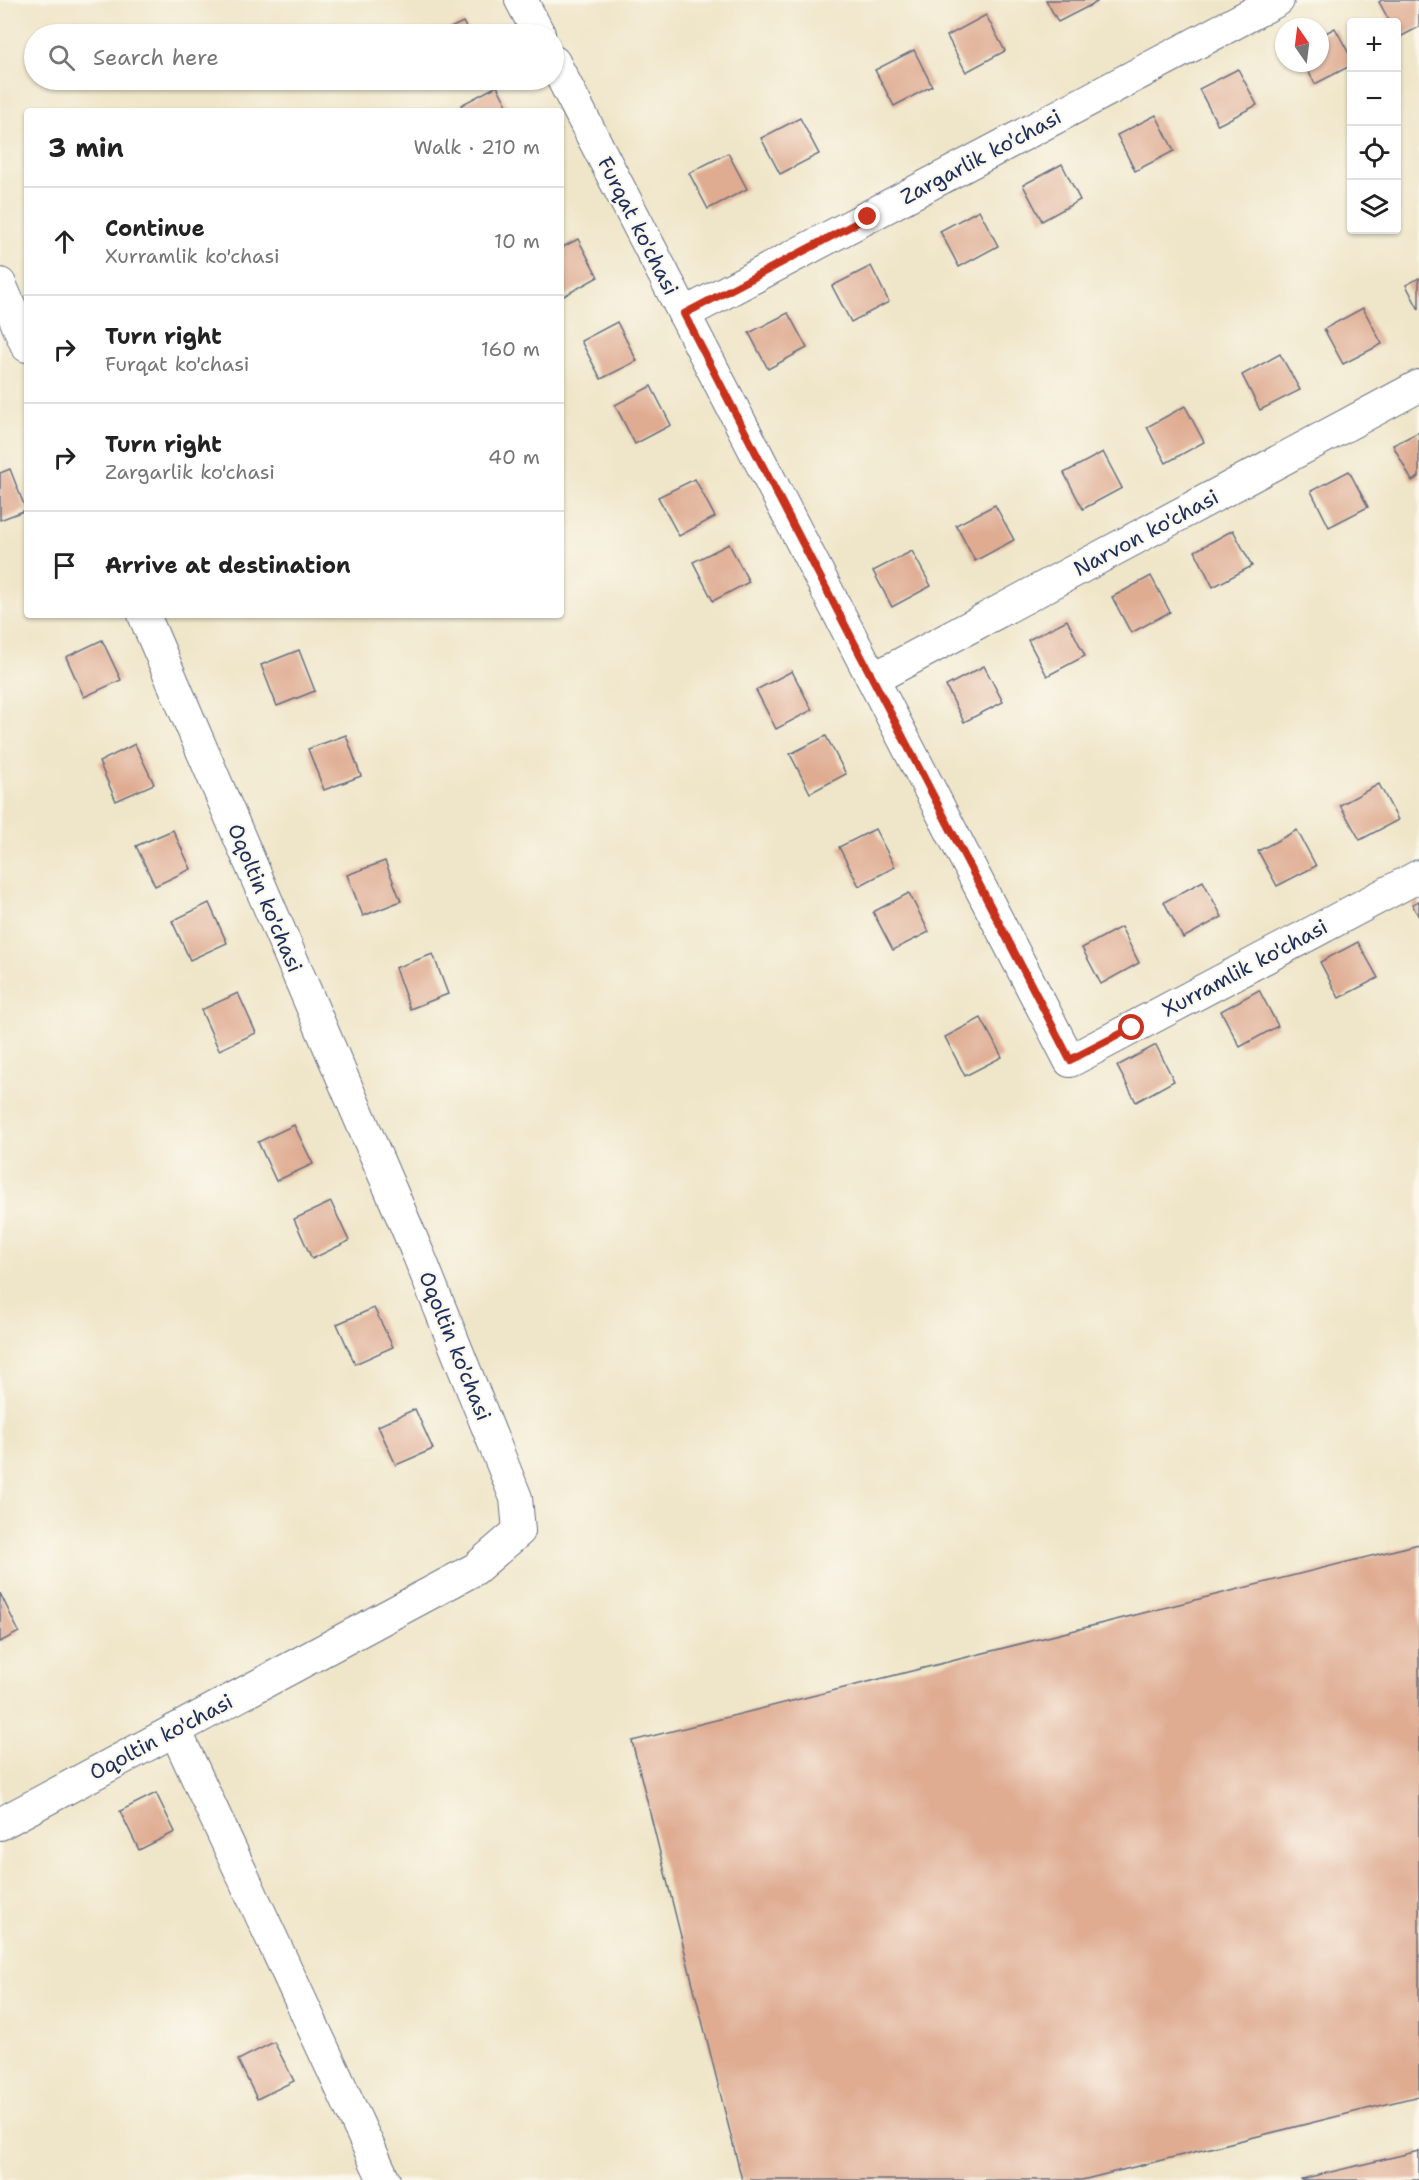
<!DOCTYPE html>
<meta charset="utf-8">
<style>
:root{--surface:#fff;--page:#f6f6f6;--text:#222;--muted:#767676;--line:#e0e0e0}
body{margin:0;font-family:"Shantell Sans",sans-serif;background:var(--page);color:var(--text)}
.controls{position:absolute;right:18px;top:18px;display:grid;overflow:hidden;border-radius:6px;box-shadow:0 2px 4px #0004}
.controls button{width:54px;height:54px;display:grid;place-items:center;padding:0;border:0;border-bottom:2px solid var(--line);background:var(--surface);color:var(--text);font:30px sans-serif}
.compass{position:absolute;left:1275px;top:18px;width:54px;height:54px;border-radius:50%;background:var(--surface);box-shadow:0 2px 4px #0004;rotate:346deg}
.stop{position:absolute;width:18px;height:18px;margin:-14px;border:4px solid #c8321e;border-radius:50%;background:#fff}
.stop.end{background:#c8321e;border-color:#fff;box-shadow:0 2px 6px #0008}
.list{margin:0;padding:0;list-style:none}
h2{display:flex;justify-content:space-between;align-items:center;height:78px;margin:0;padding:0 24px;font-size:26px}
h2 small{font-size:20px;font-weight:400;color:var(--muted)}
.list li{display:grid;grid-template-columns:39px 1fr auto;gap:18px;align-items:center;box-sizing:border-box;height:108px;padding:0 24px;border-top:2px solid var(--line)}
.list b{display:block;font-size:22px;white-space:nowrap}
.list p{margin:0;font-size:20px;white-space:nowrap;color:var(--muted)}
.list em{font-size:20px;font-style:normal;color:var(--muted)}
.icon{flex:none;width:33px;height:33px;fill:none;stroke:currentColor;stroke-width:2;stroke-linecap:round;stroke-linejoin:round}
.map{position:relative;flex:none;width:1419px;height:2180px;overflow:hidden}
.search{position:absolute;background:var(--surface);box-shadow:0 2px 4px #0004;left:24px;top:24px;width:540px;height:66px;display:flex;align-items:center;gap:15px;box-sizing:border-box;padding:0 21px;border-radius:33px;color:var(--muted);font-size:22px}
.panel{position:absolute;background:var(--surface);box-shadow:0 2px 4px #0004;left:24px;top:108px;width:540px;height:510px;border-radius:6px}
.map>svg:first-child{display:block}
.building{fill:#dfac92}
.lines{fill:none;stroke-linecap:round;stroke-linejoin:round}
.street-casing{stroke:#656f83;stroke-width:34}
.street{stroke:#fff;stroke-width:32}
.route{stroke:#c8321e;stroke-width:8}
.labels{text-anchor:middle;stroke-width:4.5;stroke-linejoin:round;paint-order:stroke}
.street-label{font-size:21px;fill:#1b2f5e;stroke:#fbf7ec}
</style>
<div class="map">
<svg width="1419" height="2180" viewBox="0 0 1419 2180">
<rect width="100%" height="100%" fill="#fbf7ec"/>
<filter id="ink" filterUnits="userSpaceOnUse"><feTurbulence type="fractalNoise" baseFrequency=".0167" numOctaves="2"/><feDisplacementMap in="SourceGraphic" scale="12" xChannelSelector="R" yChannelSelector="G"/><feConvolveMatrix kernelMatrix="1 2 1 2 8 2 1 2 1" color-interpolation-filters="sRGB"/></filter>
<filter id="wash" filterUnits="userSpaceOnUse"><feTurbulence type="fractalNoise" baseFrequency=".008" numOctaves="4" result="noise"/><feDisplacementMap in="SourceGraphic" scale="24" xChannelSelector="R" yChannelSelector="G"/><feGaussianBlur stdDeviation="1.35" result="paint"/><feColorMatrix in="noise" values="0 0 0 0 0 0 0 0 0 0 0 0 0 0 0 0 0 1.4 0 .05"/><feComposite in="paint" operator="in"/></filter>
<g filter="url(#wash)">
<rect width="100%" height="100%" fill="#efe5c8"/>
<g id="blocks">
<g class="building">
<path d="M1046 0H1095L1097 2 1058 22Z"/>
<path d="M1382 0H1419V27L1398 38 1396 22H1390L1379 2Z"/>
<path d="M986 15 1005 51 966 72 947 36Z"/>
<path d="M463 22 470 34H438Z"/>
<path d="M1335 28 1352 59V65L1315 84 1304 63H1320V36Z"/>
<path d="M914 50 932 86 894 106 875 70Z"/>
<path d="M1238 69 1257 105 1218 125 1199 89Z"/>
<path d="M497 86 510 111H464L461 105Z"/>
<path d="M1156 115 1174 151 1135 171 1117 135Z"/>
<path d="M800 118 819 154 780 174 761 138Z"/>
<path d="M728 153 747 189 708 209 689 173Z"/>
<path d="M1062 164 1080 200 1042 221 1023 185Z"/>
<path d="M979 210 998 246 959 267 940 231Z"/>
<path d="M578 239 598 277 562 297 561 248Z"/>
<path d="M871 266 889 302 851 322 832 286Z"/>
<path d="M1419 278V310L1406 285Z"/>
<path d="M1363 308 1382 344 1343 364 1324 329Z"/>
<path d="M788 313 807 348 768 369 749 333Z"/>
<path d="M617 322 637 361 601 379 581 341Z"/>
<path d="M1280 354 1300 390 1260 410 1242 375Z"/>
<path d="M651 386 671 425 635 444 615 405Z"/>
<path d="M1185 406 1204 442 1166 463 1147 427Z"/>
<path d="M1419 432V477L1412 481 1393 445Z"/>
<path d="M1103 452 1122 488 1083 509 1064 473Z"/>
<path d="M10 469 26 510 0 520V473Z"/>
<path d="M1349 471 1368 507 1329 527 1311 491Z"/>
<path d="M695 479 715 517 679 536 658 497Z"/>
<path d="M995 505 1014 540 975 561 956 525Z"/>
<path d="M1233 530 1252 566 1213 587 1195 551Z"/>
<path d="M729 544 749 582 713 601 693 562Z"/>
<path d="M912 551 931 586 892 607 873 571Z"/>
<path d="M1151 576 1170 612 1131 633 1112 597Z"/>
<path d="M1067 620 1085 656 1047 676 1028 640Z"/>
<path d="M102 640 121 680 84 697 66 657Z"/>
<path d="M299 650 315 691 277 706 261 665Z"/>
<path d="M984 666 1003 702 964 722 946 686Z"/>
<path d="M792 671 812 710 776 729 756 690Z"/>
<path d="M346 735 361 776 324 790 308 749Z"/>
<path d="M826 736 846 774 810 793 790 754Z"/>
<path d="M135 744 154 784 116 801 99 762Z"/>
<path d="M1379 784 1398 820 1360 840 1340 805Z"/>
<path d="M875 829 895 867 859 886 839 847Z"/>
<path d="M173 830 191 869 155 886 136 846Z"/>
<path d="M1297 830 1316 866 1277 886 1258 851Z"/>
<path d="M385 861 401 901 363 916 347 875Z"/>
<path d="M1203 881 1222 917 1183 938 1164 902Z"/>
<path d="M909 893 929 932 893 950 873 912Z"/>
<path d="M1419 901V917L1412 904Z"/>
<path d="M209 903 227 943 190 960 172 921Z"/>
<path d="M1121 927 1139 963 1101 984 1082 948Z"/>
<path d="M1358 942 1378 978 1339 998 1320 962Z"/>
<path d="M433 954 448 994 410 1009 395 968Z"/>
<path d="M1259 990 1278 1026 1240 1047 1221 1011Z"/>
<path d="M238 993 256 1033 219 1050 201 1010Z"/>
<path d="M981 1018 1002 1057 965 1076 945 1037Z"/>
<path d="M1156 1045 1174 1081 1136 1102 1117 1066Z"/>
<path d="M294 1125 313 1164 276 1181 258 1142Z"/>
<path d="M331 1202 349 1241 312 1259 294 1219Z"/>
<path d="M374 1308 393 1347 355 1364 337 1324Z"/>
<path d="M415 1409 433 1449 396 1465 378 1426Z"/>
<path d="M1419 1544V2096L1082 2180H742L632 1741Z"/>
<path d="M0 1593 19 1632 0 1642Z"/>
<path d="M156 1793 175 1832 139 1850 120 1811Z"/>
<path d="M274 2042 294 2081 257 2099 238 2060Z"/>
<path d="M1419 2151V2180H1301V2179Z"/>
</g>
</g>
</g>
<g filter="url(#ink)">
<use href="#blocks" fill-opacity="0" stroke="#656f83" stroke-width="1.5"/>
<g class="lines">
<g class="street-casing">
<g id="street">
<path d="M521 0 539 34"/>
<path d="M554 62 1070 1061 1419 876"/>
<path d="M0 284 27 346"/>
<path d="M684 314 1278 0"/>
<path d="M873 679 1419 386"/>
<path d="M175 1730 384 2180"/>
<path d="M0 1824 475 1569 519 1531 516 1498 419 1256 144 615"/>
</g>
</g>
<use href="#street" class="street"/>
</g>
</g>
<g class="lines" filter="url(#ink)">
<path class="route" d="M868 217 684 314 1070 1060 1132 1028"/>
</g>
<g class="labels">
<g class="street-label">
<text transform="translate(981 157) rotate(-28)" y="7">Zargarlik ko'chasi</text>
<text transform="translate(638 226) rotate(63)" y="7">Furqat ko'chasi</text>
<text transform="translate(1146 533) rotate(-28)" y="7">Narvon ko'chasi</text>
<text transform="translate(265 898) rotate(67)" y="7">Oqoltin ko'chasi</text>
<text transform="translate(1245 968) rotate(-28)" y="7">Xurramlik ko'chasi</text>
<text transform="translate(455 1346) rotate(68)" y="7">Oqoltin ko'chasi</text>
<text transform="translate(161 1737) rotate(-28)" y="7">Oqoltin ko'chasi</text>
</g>
</g>
</svg>
<div class="controls">
<button>+</button>
<button>−</button>
<button><svg class="icon" aria-label="locate" viewBox="0 0 24 24"><circle cx="12" cy="12" r="6"/><path d="M12 2v4M12 18v4M2 12h4M18 12h4"/></svg></button>
<button><svg class="icon" aria-label="layers" viewBox="0 0 24 24"><path d="M12 4l9 5-9 5-9-5zM3 14l9 5 9-5"/></svg></button>
</div>
<svg class="compass" viewBox="-18 -18 36 36"><path d="M0-13l5 13h-10z" fill="#e53935"/><path d="M0 13l5-13h-10z" fill="#767676"/></svg>
<div class="stop" style="left:1132px;top:1028px"></div>
<div class="stop end" style="left:868px;top:217px"></div>
<div class="search"><svg class="icon" aria-label="search" viewBox="0 0 24 24"><circle cx="10" cy="10" r="6"/><path d="M15 15l6 6"/></svg>Search here</div>
<section class="panel">
<h2>3 min<small>Walk · 210 m</small></h2>
<ul class="list">
<li><svg class="icon" aria-label="ahead" viewBox="0 0 24 24"><path d="M12 20V5M6 11l6-6 6 6"/></svg><div><b>Continue</b><p>Xurramlik ko'chasi</p></div><em>10 m</em></li>
<li><svg class="icon" aria-label="right" viewBox="0 0 24 24"><path d="M7 20v-9h11M14 6l5 5-5 5"/></svg><div><b>Turn right</b><p>Furqat ko'chasi</p></div><em>160 m</em></li>
<li><svg class="icon" aria-label="right" viewBox="0 0 24 24"><path d="M7 20v-9h11M14 6l5 5-5 5"/></svg><div><b>Turn right</b><p>Zargarlik ko'chasi</p></div><em>40 m</em></li>
<li><svg class="icon" aria-label="arrive" viewBox="0 0 24 24"><path d="M6 21V4h12l-3 4 3 4H6"/></svg><div><b>Arrive at destination</b></div></li>
</ul>
</section>
</div>
